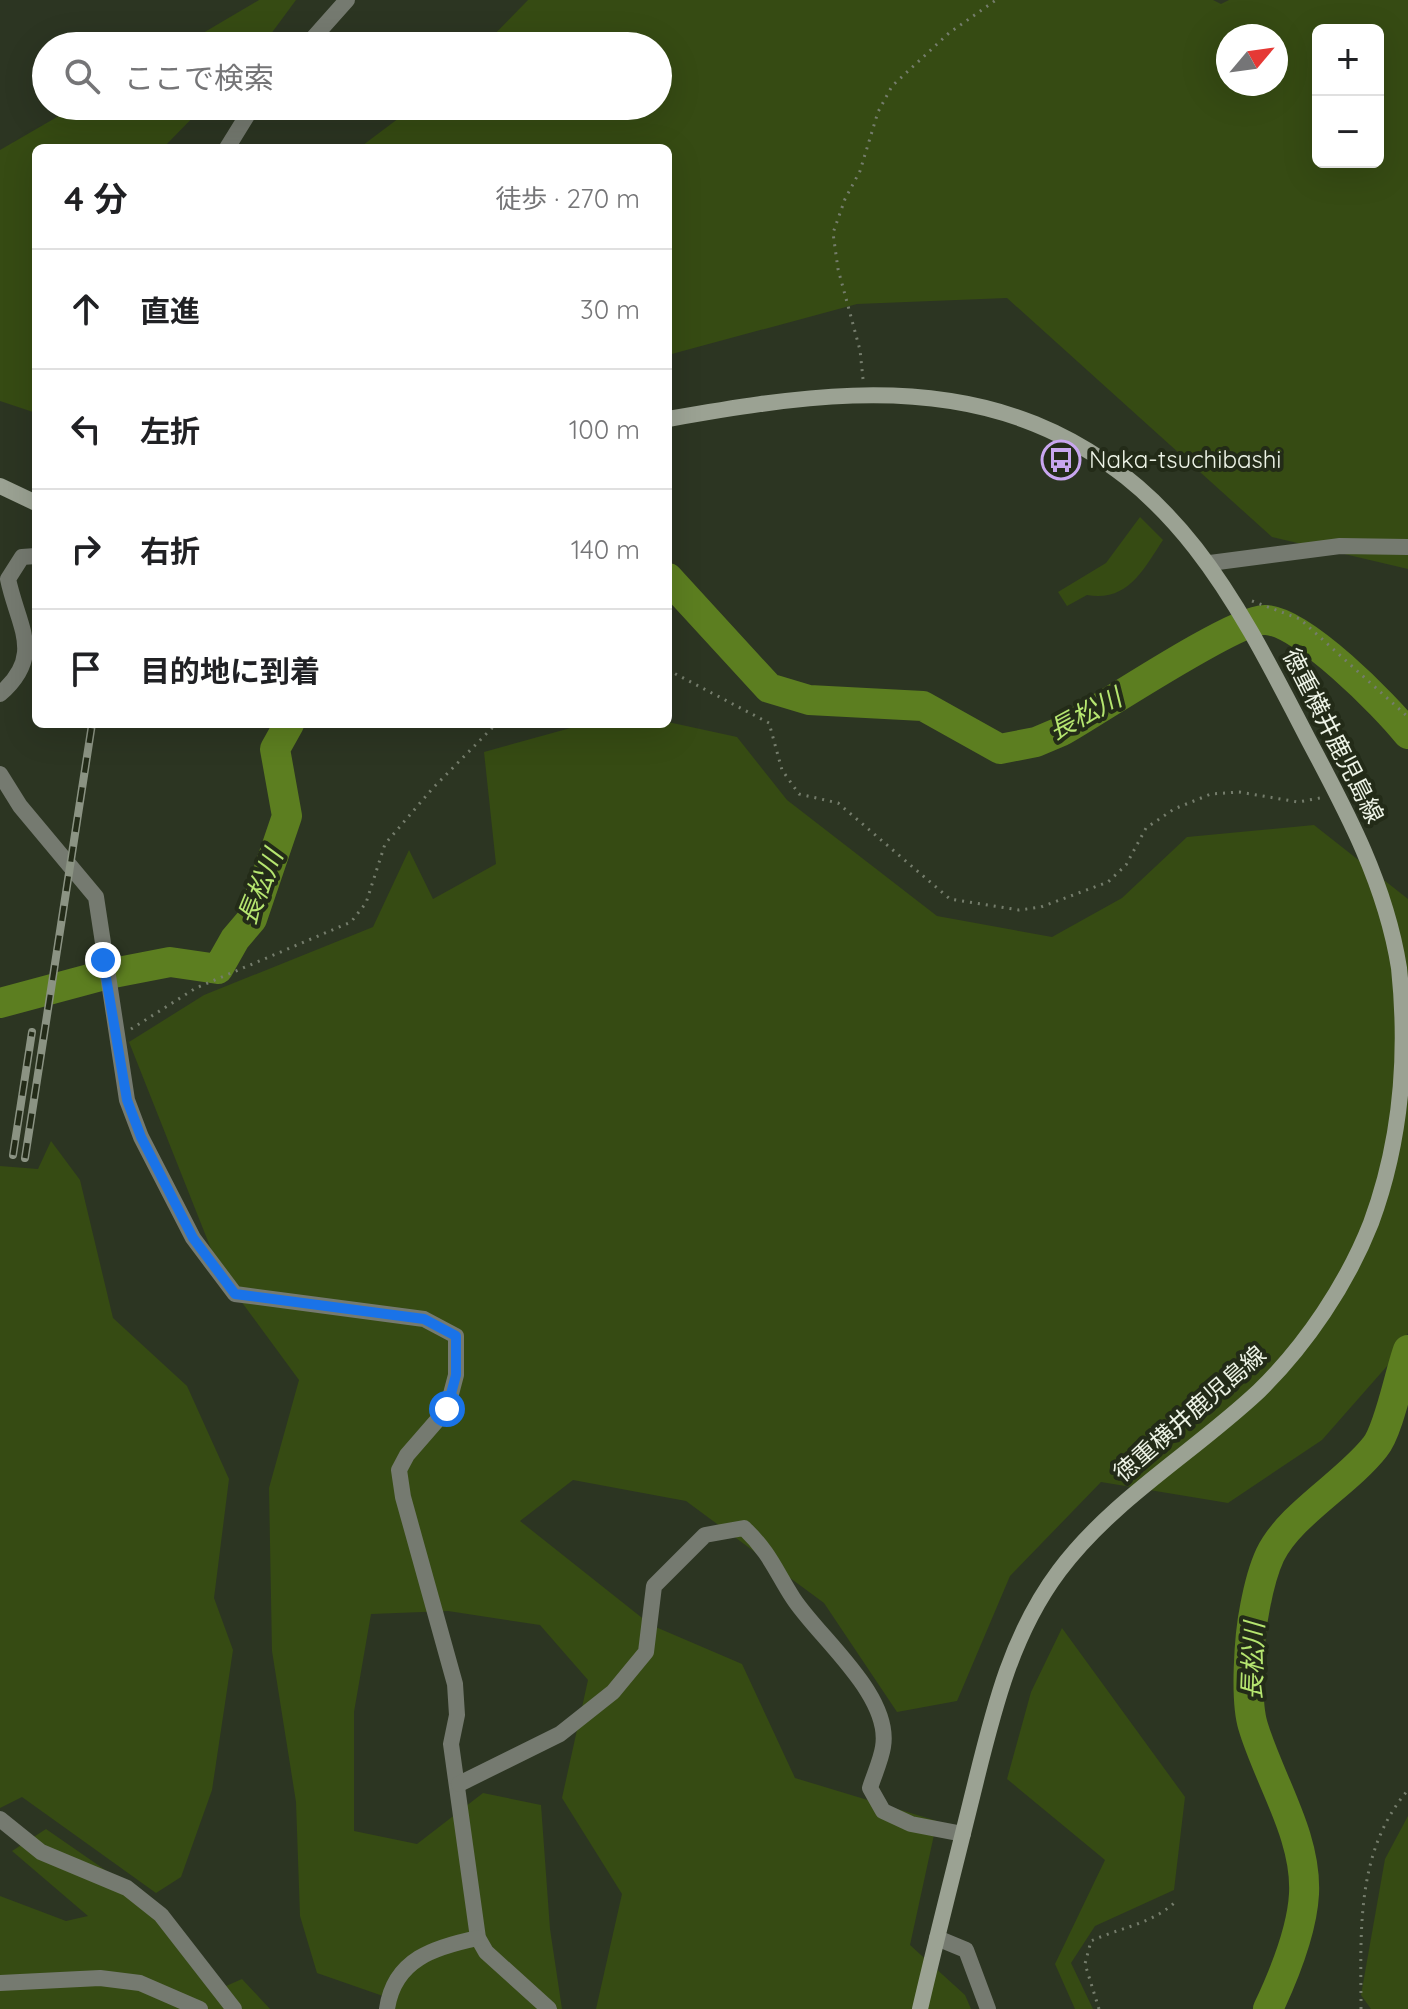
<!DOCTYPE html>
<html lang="ja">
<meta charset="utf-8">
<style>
:root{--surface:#fff;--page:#f6f6f6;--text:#202124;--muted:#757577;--line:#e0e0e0}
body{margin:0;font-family:Quicksand,"Noto Sans JP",sans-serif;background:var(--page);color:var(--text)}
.controls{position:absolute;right:24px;top:24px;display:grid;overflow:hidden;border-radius:12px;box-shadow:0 8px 32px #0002}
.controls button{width:72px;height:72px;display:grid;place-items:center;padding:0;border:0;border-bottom:2px solid var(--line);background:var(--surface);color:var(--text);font:40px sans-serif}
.compass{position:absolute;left:1216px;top:24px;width:72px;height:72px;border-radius:50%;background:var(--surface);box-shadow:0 8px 32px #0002;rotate:61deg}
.stop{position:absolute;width:24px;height:24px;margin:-18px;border:6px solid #1a73e8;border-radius:50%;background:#fff}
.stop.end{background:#1a73e8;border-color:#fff;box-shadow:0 2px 8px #0008}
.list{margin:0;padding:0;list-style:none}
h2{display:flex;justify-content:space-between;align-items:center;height:104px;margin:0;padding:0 32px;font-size:34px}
h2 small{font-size:26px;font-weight:400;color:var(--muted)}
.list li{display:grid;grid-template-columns:52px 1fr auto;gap:24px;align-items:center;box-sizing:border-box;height:120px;padding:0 32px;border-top:2px solid var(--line)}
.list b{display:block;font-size:30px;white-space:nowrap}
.list em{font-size:26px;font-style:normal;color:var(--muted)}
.icon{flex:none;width:44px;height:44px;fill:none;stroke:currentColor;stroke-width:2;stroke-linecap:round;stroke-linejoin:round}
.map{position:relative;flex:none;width:1408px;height:2009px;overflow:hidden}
.search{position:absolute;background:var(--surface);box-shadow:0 8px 32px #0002;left:32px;top:32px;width:640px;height:88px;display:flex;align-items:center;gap:20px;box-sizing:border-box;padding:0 28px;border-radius:44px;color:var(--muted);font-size:30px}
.panel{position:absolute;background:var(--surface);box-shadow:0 8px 32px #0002;left:32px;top:144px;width:640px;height:584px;border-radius:12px}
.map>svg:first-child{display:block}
.green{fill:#364b13;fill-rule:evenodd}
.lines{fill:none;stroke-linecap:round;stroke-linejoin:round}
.river{stroke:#5c7e20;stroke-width:30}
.path{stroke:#757d6c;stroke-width:3;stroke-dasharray:2 6;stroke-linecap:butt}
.minor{stroke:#757a70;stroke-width:16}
.tertiary{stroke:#757a70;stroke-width:16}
.secondary{stroke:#9ba293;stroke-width:16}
.rail-casing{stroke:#8b9383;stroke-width:8}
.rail{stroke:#232b18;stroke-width:5;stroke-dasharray:15;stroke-linecap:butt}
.route{stroke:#1a73e8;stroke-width:10}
.labels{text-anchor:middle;stroke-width:8;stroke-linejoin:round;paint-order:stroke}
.poi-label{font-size:24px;fill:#edf3e6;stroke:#232b18;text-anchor:start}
.street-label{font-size:24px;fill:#edf3e6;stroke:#232b18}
.water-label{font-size:26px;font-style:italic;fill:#b6e670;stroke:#232b18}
</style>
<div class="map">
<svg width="1408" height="2009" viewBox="0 0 1408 2009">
<rect width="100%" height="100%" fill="#2c3522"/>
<g class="green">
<path d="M259 0H296L262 46H181Z"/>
<path d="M528 0H1213L1221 4 1229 0H1408V569L1272 537 1007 298 857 304 668 355V148H359L415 106H658V46H483ZM1318 30H1378V162H1318ZM1228 36H1276V84H1228Z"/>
<path d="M76 106H204L163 148H36V413L0 401V150Z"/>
<path d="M1140 517 1163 540C1143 570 1128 602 1087 595L1067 606 1058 592 1106 563Z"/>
<path d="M668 722 737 737 787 800 937 916 1052 937 1122 898 1187 837 1314 825 1408 899V1333L1395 1357 1322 1440 1228 1503 1101 1482 1010 1576 957 1701 897 1712 824 1603 686 1501 573 1480 520 1521 651 1625 742 1664 795 1778 937 1821 910 1945 965 1995 971 2009H596L622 1894 562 1798 588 1680 540 1625 448 1611 371 1614 354 1712V1831L417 1844 483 1793 541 1805 550 1929 562 2009H383V1996L317 1973 300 1916 296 1802 272 1651 269 1488 299 1380 221 1274 129 1042 204 995 373 927 409 850 433 899 496 864 484 752 585 724Z"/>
<path d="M51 1141 80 1180 113 1318 187 1386 229 1479 214 1598 233 1650 212 1790 181 1877 156 1893 22 1797 0 1808V1166L38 1169Z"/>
<path d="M1062 1628 1185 1797 1174 1890 1095 1926 1071 1963 1093 2009H1075L1055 1964 1105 1860 1007 1779 1031 1692Z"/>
<path d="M1408 1816V2009H1371L1361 1995 1385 1859Z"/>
<path d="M46 1829 163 1910 226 1986 242 1979 270 2009H0V1896L66 1921 88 1916 12 1851Z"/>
</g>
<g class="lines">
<g class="river">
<path d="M668 578 769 688 809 700 923 706 1000 749 1036 742 1062 731C1098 711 1237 617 1266 620 1303 622 1385 705 1408 734"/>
<path d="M0 1003 108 974 170 962 218 969 235 939 252 919 287 816 275 749 289 724"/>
<path d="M1268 2009C1284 1975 1302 1932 1304 1894 1307 1836 1269 1780 1253 1726 1245 1700 1249 1636 1255 1607 1258 1591 1263 1570 1270 1555 1290 1514 1346 1484 1375 1447 1389 1430 1399 1375 1408 1350"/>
</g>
<g class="path">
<path d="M863 379 860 350 838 269 833 233 845 199 860 171 878 112 892 86 949 33 996 0"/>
<path d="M1252 601 1300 619 1408 717"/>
<path d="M668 670 769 723 782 770 799 794 838 803 950 899 1019 910 1041 907 1108 882 1126 865 1146 828 1174 809 1211 794 1239 792 1298 802 1320 798"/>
<path d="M131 1029 196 988 351 922 366 903 385 844 432 789 496 724"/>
<path d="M1099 2009 1085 1964 1091 1941C1119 1928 1155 1923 1176 1901"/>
<path d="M1361 2009C1361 1933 1355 1852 1408 1790"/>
</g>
<g class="minor">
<path d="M1210 563 1340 546 1408 547"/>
<path d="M0 694C45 655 18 627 8 579L22 557 36 556"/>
<path d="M0 774 20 806 96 897 127 1100 141 1137 193 1238 235 1294 424 1319 456 1336V1375L447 1409 407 1455 399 1470 403 1497 455 1684 457 1715 451 1744 478 1938 486 1952 549 2009"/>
<path d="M459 1784 560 1734 613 1692 646 1652 654 1586 705 1535 744 1528C770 1553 775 1570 793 1598 818 1637 892 1695 883 1747 881 1760 874 1775 870 1788L883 1811 911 1824 963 1834"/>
<path d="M0 1819 41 1852 127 1888 161 1915 234 2009"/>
<path d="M937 1938 966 1950 988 2009"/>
<path d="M0 1983 100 1978 140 1983 200 2009"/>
<path d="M387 2009C394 1959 435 1947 478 1938"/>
</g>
<g class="tertiary">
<path d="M306 46 347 0"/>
<path d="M227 148 253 106"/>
</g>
<g class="secondary">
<path d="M668 419C789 398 917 376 1035 424 1180 483 1240 608 1308 739 1347 812 1386 885 1399 968 1408 1054 1401 1142 1371 1223 1347 1284 1306 1345 1259 1391 1193 1453 1113 1499 1059 1571 1008 1639 991 1721 971 1801 954 1870 936 1940 920 2009"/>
<path d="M0 486 36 503"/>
</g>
<g class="rail-casing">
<g id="rail">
<path d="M13 1155 32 1032"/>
<path d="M25 1158 92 724"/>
</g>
</g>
<use href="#rail" class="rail"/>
</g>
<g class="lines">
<path class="route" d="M103 960 127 1100 141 1137 193 1238 235 1294 424 1319 456 1336V1375L447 1409"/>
</g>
<defs>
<g id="bus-ring" transform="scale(2)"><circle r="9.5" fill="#232b18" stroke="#c8a6ef" stroke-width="1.5"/><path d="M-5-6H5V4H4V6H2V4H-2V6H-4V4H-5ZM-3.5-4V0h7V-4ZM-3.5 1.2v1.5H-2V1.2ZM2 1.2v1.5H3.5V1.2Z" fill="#c8a6ef"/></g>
</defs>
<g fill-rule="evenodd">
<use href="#bus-ring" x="1061" y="460"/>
</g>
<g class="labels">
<g class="poi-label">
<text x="1089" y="468">Naka-tsuchibashi</text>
</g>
<g class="street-label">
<text transform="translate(1333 736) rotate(63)" y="8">徳重横井鹿児島線</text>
<text transform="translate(1190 1414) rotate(-41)" y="8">徳重横井鹿児島線</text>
</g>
<g class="water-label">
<text transform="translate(1085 714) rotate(-28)" y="9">長松川</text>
<text transform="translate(260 887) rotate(-68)" y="9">長松川</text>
<text transform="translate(1253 1661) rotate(-88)" y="9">長松川</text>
</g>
</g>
</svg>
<div class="controls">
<button>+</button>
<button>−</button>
</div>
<svg class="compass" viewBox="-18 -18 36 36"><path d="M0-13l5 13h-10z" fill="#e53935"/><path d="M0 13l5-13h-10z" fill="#757577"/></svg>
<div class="stop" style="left:447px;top:1409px"></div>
<div class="stop end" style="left:103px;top:960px"></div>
<div class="search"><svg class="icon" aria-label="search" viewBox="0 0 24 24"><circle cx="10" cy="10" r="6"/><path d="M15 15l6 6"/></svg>ここで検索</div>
<section class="panel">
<h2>4 分<small>徒歩 · 270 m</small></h2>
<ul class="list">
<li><svg class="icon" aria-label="ahead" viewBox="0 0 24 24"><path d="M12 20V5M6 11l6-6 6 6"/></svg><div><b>直進</b></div><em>30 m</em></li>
<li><svg class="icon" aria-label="left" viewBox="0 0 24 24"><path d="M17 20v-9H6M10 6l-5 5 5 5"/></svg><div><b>左折</b></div><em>100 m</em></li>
<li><svg class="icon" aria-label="right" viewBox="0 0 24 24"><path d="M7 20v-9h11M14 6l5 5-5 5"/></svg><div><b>右折</b></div><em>140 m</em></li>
<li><svg class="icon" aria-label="arrive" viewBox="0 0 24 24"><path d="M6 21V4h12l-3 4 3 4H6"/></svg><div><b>目的地に到着</b></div></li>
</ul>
</section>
</div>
